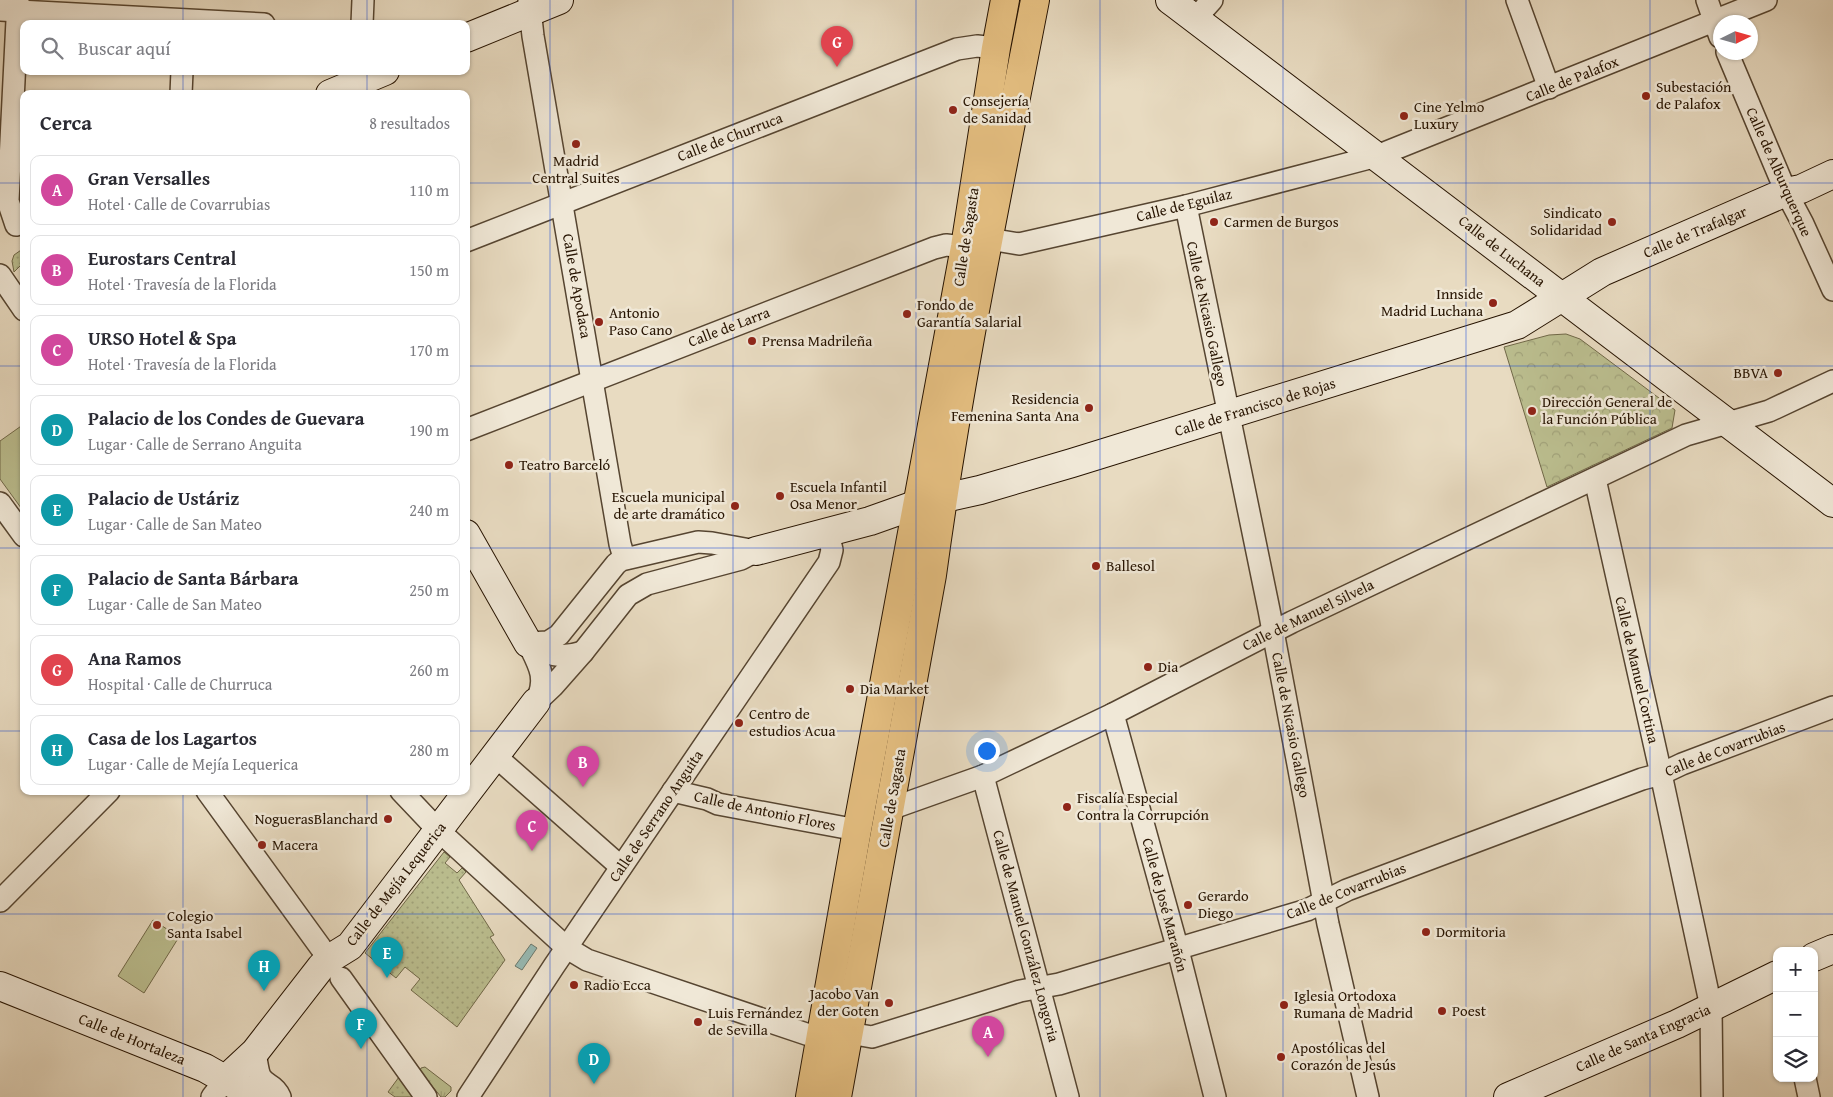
<!DOCTYPE html>
<html lang="es">
<meta charset="utf-8">
<style>
:root{--surface:#fff;--page:#f2f2f3;--text:#2b2b33;--muted:#7c7c81;--line:#e1e1e2;--accent:#8f2418}
body{margin:0;font-family:"Gentium Book Plus",serif;background:var(--page);color:var(--text)}
.controls{position:absolute;right:15px;bottom:15px;display:grid;overflow:hidden;border-radius:10px;box-shadow:0 1px 4px #0004}
.controls button{width:45px;height:45px;display:grid;place-items:center;padding:0;border:0;border-bottom:1px solid var(--line);background:var(--surface);color:var(--text);font:25px sans-serif}
.compass{position:absolute;left:1713px;top:15px;width:45px;height:45px;border-radius:50%;background:var(--surface);box-shadow:0 1px 4px #0004;rotate:85deg}
.you{position:absolute;left:986px;top:750px;width:18px;height:18px;margin:-12px;border:4px solid #fff;border-radius:50%;background:#1a73e8;box-shadow:0 0 0 8px #1a73e833}
.badge{display:grid;place-items:center;width:32px;height:32px;border-radius:50%;background:var(--accent);color:#fff;font-size:16px;font-weight:700}
.pin{position:absolute;translate:-50% -41px;filter:drop-shadow(0 1px 2px #0008)}
.pin::after{content:'';position:absolute;top:26px;width:18px;height:15px;background:inherit;clip-path:polygon(0 0,100% 0,50% 100%)}
.list{margin:0;padding:0;list-style:none}
h2{display:flex;justify-content:space-between;align-items:center;height:65px;margin:0;padding:0 20px;font-size:21px}
h2 small{font-size:16px;font-weight:400;color:var(--muted)}
.list li{display:grid;grid-template-columns:32px 1fr auto;gap:15px;align-items:center;box-sizing:border-box;height:70px;margin:0 10px 10px;padding:0 10px;border:1px solid var(--line);border-radius:10px}
.list b{display:block;font-size:19px;white-space:nowrap}
.list p{margin:0;font-size:16px;white-space:nowrap;color:var(--muted)}
.list em{font-size:16px;font-style:normal;color:var(--muted)}
.icon{flex:none;width:28px;height:28px;fill:none;stroke:currentColor;stroke-width:2;stroke-linecap:round;stroke-linejoin:round}
.map{position:relative;flex:none;width:1833px;height:1097px;overflow:hidden}
.search{position:absolute;background:var(--surface);box-shadow:0 1px 4px #0004;left:20px;top:20px;width:450px;height:55px;display:flex;align-items:center;gap:12px;box-sizing:border-box;padding:0 18px;border-radius:10px;color:var(--muted);font-size:19px}
.panel{position:absolute;background:var(--surface);box-shadow:0 1px 4px #0004;left:20px;top:90px;width:450px;height:705px;border-radius:10px}
.map>svg:first-child{display:block}
.grass{fill:url(#grass-tufts);stroke:#706848}
.forest{fill:url(#forest-crowns);stroke:#706848}
.garden{fill:url(#garden-dots);stroke:#706848}
.pitch{fill:#bbbe8f;stroke:#706848}
.water{fill:#97bbb5;stroke:#6a786d}
.lines{fill:none;stroke-linecap:round;stroke-linejoin:round}
.street-casing{stroke:#564531;stroke-width:24}
.secondary-casing{stroke:#261301;stroke-width:30}
.primary-casing{stroke:#261301;stroke-width:30}
.street{stroke:#f0e8d7;stroke-width:21}
.secondary{stroke:#f0e8d7;stroke-width:28}
.primary{stroke:#e4be80;stroke-width:28}
.grid{fill:none;stroke:#1d4ed8;stroke-width:1;stroke-opacity:0.55}
.poi-dot{fill:#8f2418;stroke:#f0e8d7;stroke-width:2}
.labels{text-anchor:middle;stroke-width:5;stroke-linejoin:round;paint-order:stroke}
.street-label{font-size:15px;fill:#261301;stroke:#f0e8d7}
.poi-label{font-size:15px;fill:#261301;stroke:#f0e8d7;text-anchor:start}
</style>
<div class="map">
<svg width="1833" height="1097" viewBox="0 0 1833 1097">
<defs>
<pattern id="grass-tufts" width="24" height="20" patternUnits="userSpaceOnUse" patternTransform="scale(1.25)"><rect width="24" height="20" fill="#bbbe8f"/><path d="M3 7l-1-3M5 7V3M7 7l1-3M15 17l-1-3M17 17v-4M19 17l1-3" fill="none" stroke="#a1a27a"/></pattern>
<pattern id="forest-crowns" width="20" height="18" patternUnits="userSpaceOnUse" patternTransform="scale(1.25)"><rect width="20" height="18" fill="#bbbe8f"/><path d="M2 6a3 3 0 1 1 6 0M12 15a3 3 0 1 1 6 0" fill="none" stroke="#a1a27a"/></pattern>
<pattern id="garden-dots" width="8" height="8" patternUnits="userSpaceOnUse" patternTransform="scale(1.25)"><rect width="8" height="8" fill="#bbbe8f"/><path d="M2 2h.1M6 6h.1" fill="none" stroke="#a1a27a" stroke-width="1.8" stroke-linecap="round"/></pattern>
</defs>
<rect width="100%" height="100%" fill="#e8dbc1"/>
<filter id="stains"><feTurbulence type="fractalNoise" baseFrequency=".004" numOctaves="4"/><feColorMatrix values="0 0 0 0 .2 0 0 0 0 .09 0 0 0 0 .02 0 0 0 .5 -.17"/></filter>
<radialGradient id="worn" r=".72"><stop offset=".6" stop-color="#630" stop-opacity="0"/><stop offset="1" stop-color="#630" stop-opacity=".3"/></radialGradient>
<path class="grass" d="M425 1067 451 1087V1091L445 1097H441L420 1071 421 1068Z"/>
<path class="forest" d="M1566 334 1580 339 1675 410 1672 428 1547 487 1504 347 1549 335Z"/>
<g class="garden">
<path d="M24 248V258L20 263 21 265 14 272 12 261 14 255Z"/>
<path d="M444 852 450 857 445 863 457 873 462 868 466 872 459 880 494 935 490 937 505 960 457 1027 411 990 420 979 405 967 396 978 365 953Z"/>
<path d="M399 1077 414 1097H395L388 1092Z"/>
</g>
<g class="pitch">
<path d="M24 424V512L0 479V441Z"/>
<path d="M153 920 179 937 144 993 118 976Z"/>
</g>
<path class="water" d="M531 944 537 948 522 970 515 966Z"/>
<g class="lines">
<g class="street-casing">
<g id="street">
<path d="M529 0 533 36 620 544 623 554 627 558"/>
<path d="M1517 0 1549 88"/>
<path d="M1707 0 1720 37"/>
<path d="M0 10 264 24"/>
<path d="M1195 19 1212 0"/>
<path d="M362 24 363 0"/>
<path d="M1727 52 1786 192 1803 224 1833 290"/>
<path d="M181 94 182 71"/>
<path d="M1186 206 1269 610 1328 924 1368 1097"/>
<path d="M16 225 8 201 18 0"/>
<path d="M989 239 1019 244 1186 206 1377 156 1766 0"/>
<path d="M466 241 957 49 977 46 996 48"/>
<path d="M0 275 24 310"/>
<path d="M466 430 934 248 946 245 965 247"/>
<path d="M1595 479 1661 774 1711 1007 1712 1097"/>
<path d="M0 503 24 536"/>
<path d="M528 643 548 642 559 635 616 564 621 560 698 542 712 543 756 551"/>
<path d="M528 643C539 665 548 678 536 702"/>
<path d="M528 643C546 655 561 659 583 652"/>
<path d="M536 702 553 686 583 652 628 595 647 584 741 559 756 551"/>
<path d="M1113 714 1178 950 1215 1097"/>
<path d="M497 754 502 762 621 867"/>
<path d="M983 776 1068 1097"/>
<path d="M207 791 329 959"/>
<path d="M401 791 438 830 567 948 587 960 821 1039"/>
<path d="M673 791 707 799 718 804 857 830"/>
<path d="M890 809 983 776 1113 714 1292 622 1686 435 1769 411 1833 381"/>
<path d="M0 901 109 791"/>
<path d="M341 978 426 1097"/>
<path d="M849 1033 872 1037 1020 991 1059 984 1307 910 1347 890 1642 779 1661 774 1682 764 1833 707"/>
<path d="M255 1052C256 1058 258 1072 260 1076 266 1087 274 1083 280 1097"/>
<path d="M1805 1078 1809 1097"/>
<path d="M212 1097 226 1079"/>
<path d="M468 1097 554 966 829 562 832 550 828 532"/>
</g>
</g>
<g class="secondary-casing">
<g id="secondary">
<path d="M1170 0C1392 166 1611 336 1833 503"/>
<path d="M466 38 559 0"/>
<path d="M330 94 385 71"/>
<path d="M466 534 528 643"/>
<path d="M756 551 870 521 918 504 980 490 1072 463 1517 325 1602 272 1786 192 1801 189 1833 174"/>
<path d="M1814 957 1833 949"/>
<path d="M0 986 205 1068 235 1085 261 1097"/>
<path d="M226 1079 255 1052 321 967 329 959 350 946 536 702"/>
<path d="M1508 1097 1677 1024 1777 975"/>
</g>
</g>
<g class="primary-casing">
<g id="primary">
<path d="M810 1097 857 830 965 247 996 48 1005 0"/>
<path d="M837 1097 932 575C958 382 998 191 1035 0"/>
</g>
</g>
<use href="#street" class="street"/>
<use href="#secondary" class="secondary"/>
<use href="#primary" class="primary"/>
</g>
<path class="grid" d="M183 0V24M367 0V24M550 0V1097M733 0V1097M916 0V1097M1100 0V1097M1283 0V1097M1466 0V1097M1650 0V1097M183 71V94M367 71V94M0 183H24M466 183H1833M0 366H24M466 366H1833M0 548H24M466 548H1833M0 731H24M466 731H1833M183 791V1097M367 791V1097M0 914H1833"/>
<g class="poi-dot">
<circle cx="1646" cy="96" r="5"/>
<circle cx="953" cy="110" r="5"/>
<circle cx="1404" cy="116" r="5"/>
<circle cx="576" cy="144" r="5"/>
<circle cx="1214" cy="222" r="5"/>
<circle cx="1612" cy="222" r="5"/>
<circle cx="1493" cy="303" r="5"/>
<circle cx="907" cy="314" r="5"/>
<circle cx="599" cy="322" r="5"/>
<circle cx="752" cy="341" r="5"/>
<circle cx="1778" cy="373" r="5"/>
<circle cx="1089" cy="408" r="5"/>
<circle cx="1532" cy="411" r="5"/>
<circle cx="509" cy="465" r="5"/>
<circle cx="780" cy="496" r="5"/>
<circle cx="735" cy="506" r="5"/>
<circle cx="1096" cy="566" r="5"/>
<circle cx="1148" cy="667" r="5"/>
<circle cx="850" cy="689" r="5"/>
<circle cx="739" cy="723" r="5"/>
<circle cx="1067" cy="807" r="5"/>
<circle cx="388" cy="819" r="5"/>
<circle cx="262" cy="845" r="5"/>
<circle cx="1188" cy="905" r="5"/>
<circle cx="157" cy="925" r="5"/>
<circle cx="1426" cy="932" r="5"/>
<circle cx="574" cy="985" r="5"/>
<circle cx="889" cy="1003" r="5"/>
<circle cx="1284" cy="1005" r="5"/>
<circle cx="1442" cy="1011" r="5"/>
<circle cx="698" cy="1022" r="5"/>
<circle cx="1281" cy="1057" r="5"/>
</g>
<g class="labels">
<g class="street-label">
<text transform="translate(1572 79) rotate(-22)" y="5">Calle de Palafox</text>
<text transform="translate(730 137) rotate(-21)" y="5">Calle de Churruca</text>
<text transform="translate(1779 172) rotate(66)" y="5">Calle de Alburquerque</text>
<text transform="translate(1184 205) rotate(-14)" y="5">Calle de Eguilaz</text>
<text transform="translate(1695 232) rotate(-23)" y="5">Calle de Trafalgar</text>
<text transform="translate(966 237) rotate(-81)" y="5">Calle de Sagasta</text>
<text transform="translate(1502 251) rotate(38)" y="5">Calle de Luchana</text>
<text transform="translate(577 286) rotate(80)" y="5">Calle de Apodaca</text>
<text transform="translate(1207 314) rotate(78)" y="5">Calle de Nicasio Gallego</text>
<text transform="translate(729 327) rotate(-21)" y="5">Calle de Larra</text>
<text transform="translate(1255 407) rotate(-17)" y="5">Calle de Francisco de Rojas</text>
<text transform="translate(1308 615) rotate(-26)" y="5">Calle de Manuel Silvela</text>
<text transform="translate(1637 670) rotate(77)" y="5">Calle de Manuel Cortina</text>
<text transform="translate(1291 725) rotate(79)" y="5">Calle de Nicasio Gallego</text>
<text transform="translate(1725 749) rotate(-21)" y="5">Calle de Covarrubias</text>
<text transform="translate(892 798) rotate(-80)" y="5">Calle de Sagasta</text>
<text transform="translate(765 811) rotate(12)" y="5">Calle de Antonio Flores</text>
<text transform="translate(656 816) rotate(-56)" y="5">Calle de Serrano Anguita</text>
<text transform="translate(396 884) rotate(-52)" y="5">Calle de Mejía Lequerica</text>
<text transform="translate(1346 891) rotate(-22)" y="5">Calle de Covarrubias</text>
<text transform="translate(1165 905) rotate(75)" y="5">Calle de José Marañón</text>
<text transform="translate(1026 936) rotate(75)" y="5">Calle de Manuel González Longoria</text>
<text transform="translate(1643 1038) rotate(-24)" y="5">Calle de Santa Engracia</text>
<text transform="translate(132 1039) rotate(22)" y="5">Calle de Hortaleza</text>
</g>
<g class="poi-label">
<text x="1656" y="92">Subestación<tspan x="1656" dy="17">de Palafox</tspan></text>
<text x="963" y="106">Consejería<tspan x="963" dy="17">de Sanidad</tspan></text>
<text x="1414" y="112">Cine Yelmo<tspan x="1414" dy="17">Luxury</tspan></text>
<text x="576" y="166" text-anchor="middle">Madrid<tspan x="576" dy="17">Central Suites</tspan></text>
<text x="1602" y="218" text-anchor="end">Sindicato<tspan x="1602" dy="17">Solidaridad</tspan></text>
<text x="1224" y="227">Carmen de Burgos</text>
<text x="1483" y="299" text-anchor="end">Innside<tspan x="1483" dy="17">Madrid Luchana</tspan></text>
<text x="917" y="310">Fondo de<tspan x="917" dy="17">Garantía Salarial</tspan></text>
<text x="609" y="318">Antonio<tspan x="609" dy="17">Paso Cano</tspan></text>
<text x="762" y="346">Prensa Madrileña</text>
<text x="1768" y="378" text-anchor="end">BBVA</text>
<text x="1079" y="404" text-anchor="end">Residencia<tspan x="1079" dy="17">Femenina Santa Ana</tspan></text>
<text x="1542" y="407">Dirección General de<tspan x="1542" dy="17">la Función Pública</tspan></text>
<text x="519" y="470">Teatro Barceló</text>
<text x="790" y="492">Escuela Infantil<tspan x="790" dy="17">Osa Menor</tspan></text>
<text x="725" y="502" text-anchor="end">Escuela municipal<tspan x="725" dy="17">de arte dramático</tspan></text>
<text x="1106" y="571">Ballesol</text>
<text x="1158" y="672">Dia</text>
<text x="860" y="694">Dia Market</text>
<text x="749" y="719">Centro de<tspan x="749" dy="17">estudios Acua</tspan></text>
<text x="1077" y="803">Fiscalía Especial<tspan x="1077" dy="17">Contra la Corrupción</tspan></text>
<text x="378" y="824" text-anchor="end">NoguerasBlanchard</text>
<text x="272" y="850">Macera</text>
<text x="1198" y="901">Gerardo<tspan x="1198" dy="17">Diego</tspan></text>
<text x="167" y="921">Colegio<tspan x="167" dy="17">Santa Isabel</tspan></text>
<text x="1436" y="937">Dormitoria</text>
<text x="584" y="990">Radio Ecca</text>
<text x="879" y="999" text-anchor="end">Jacobo Van<tspan x="879" dy="17">der Goten</tspan></text>
<text x="1294" y="1001">Iglesia Ortodoxa<tspan x="1294" dy="17">Rumana de Madrid</tspan></text>
<text x="1452" y="1016">Poest</text>
<text x="708" y="1018">Luis Fernández<tspan x="708" dy="17">de Sevilla</tspan></text>
<text x="1291" y="1053">Apostólicas del<tspan x="1291" dy="17">Corazón de Jesús</tspan></text>
</g>
</g>
<rect width="100%" height="100%" filter="url(#stains)"/>
<rect width="100%" height="100%" fill="url(#worn)"/>
</svg>
<div class="controls">
<button>+</button>
<button>−</button>
<button><svg class="icon" aria-label="layers" viewBox="0 0 24 24"><path d="M12 4l9 5-9 5-9-5zM3 14l9 5 9-5"/></svg></button>
</div>
<svg class="compass" viewBox="-18 -18 36 36"><path d="M0-13l5 13h-10z" fill="#e53935"/><path d="M0 13l5-13h-10z" fill="#7c7c81"/></svg>
<div class="you"></div>
<div class="pin badge" style="left:988px;top:1057px;background:#d1479c">A</div>
<div class="pin badge" style="left:583px;top:787px;background:#d1479c">B</div>
<div class="pin badge" style="left:532px;top:851px;background:#d1479c">C</div>
<div class="pin badge" style="left:594px;top:1084px;background:#0f9aa8">D</div>
<div class="pin badge" style="left:387px;top:978px;background:#0f9aa8">E</div>
<div class="pin badge" style="left:361px;top:1049px;background:#0f9aa8">F</div>
<div class="pin badge" style="left:837px;top:67px;background:#e0444e">G</div>
<div class="pin badge" style="left:264px;top:991px;background:#0f9aa8">H</div>
<div class="search"><svg class="icon" aria-label="search" viewBox="0 0 24 24"><circle cx="10" cy="10" r="6"/><path d="M15 15l6 6"/></svg>Buscar aquí</div>
<section class="panel">
<h2>Cerca<small>8 resultados</small></h2>
<ul class="list">
<li><span class="badge" style="background:#d1479c">A</span><div><b>Gran Versalles</b><p>Hotel · Calle de Covarrubias</p></div><em>110 m</em></li>
<li><span class="badge" style="background:#d1479c">B</span><div><b>Eurostars Central</b><p>Hotel · Travesía de la Florida</p></div><em>150 m</em></li>
<li><span class="badge" style="background:#d1479c">C</span><div><b>URSO Hotel &amp; Spa</b><p>Hotel · Travesía de la Florida</p></div><em>170 m</em></li>
<li><span class="badge" style="background:#0f9aa8">D</span><div><b>Palacio de los Condes de Guevara</b><p>Lugar · Calle de Serrano Anguita</p></div><em>190 m</em></li>
<li><span class="badge" style="background:#0f9aa8">E</span><div><b>Palacio de Ustáriz</b><p>Lugar · Calle de San Mateo</p></div><em>240 m</em></li>
<li><span class="badge" style="background:#0f9aa8">F</span><div><b>Palacio de Santa Bárbara</b><p>Lugar · Calle de San Mateo</p></div><em>250 m</em></li>
<li><span class="badge" style="background:#e0444e">G</span><div><b>Ana Ramos</b><p>Hospital · Calle de Churruca</p></div><em>260 m</em></li>
<li><span class="badge" style="background:#0f9aa8">H</span><div><b>Casa de los Lagartos</b><p>Lugar · Calle de Mejía Lequerica</p></div><em>280 m</em></li>
</ul>
</section>
</div>
